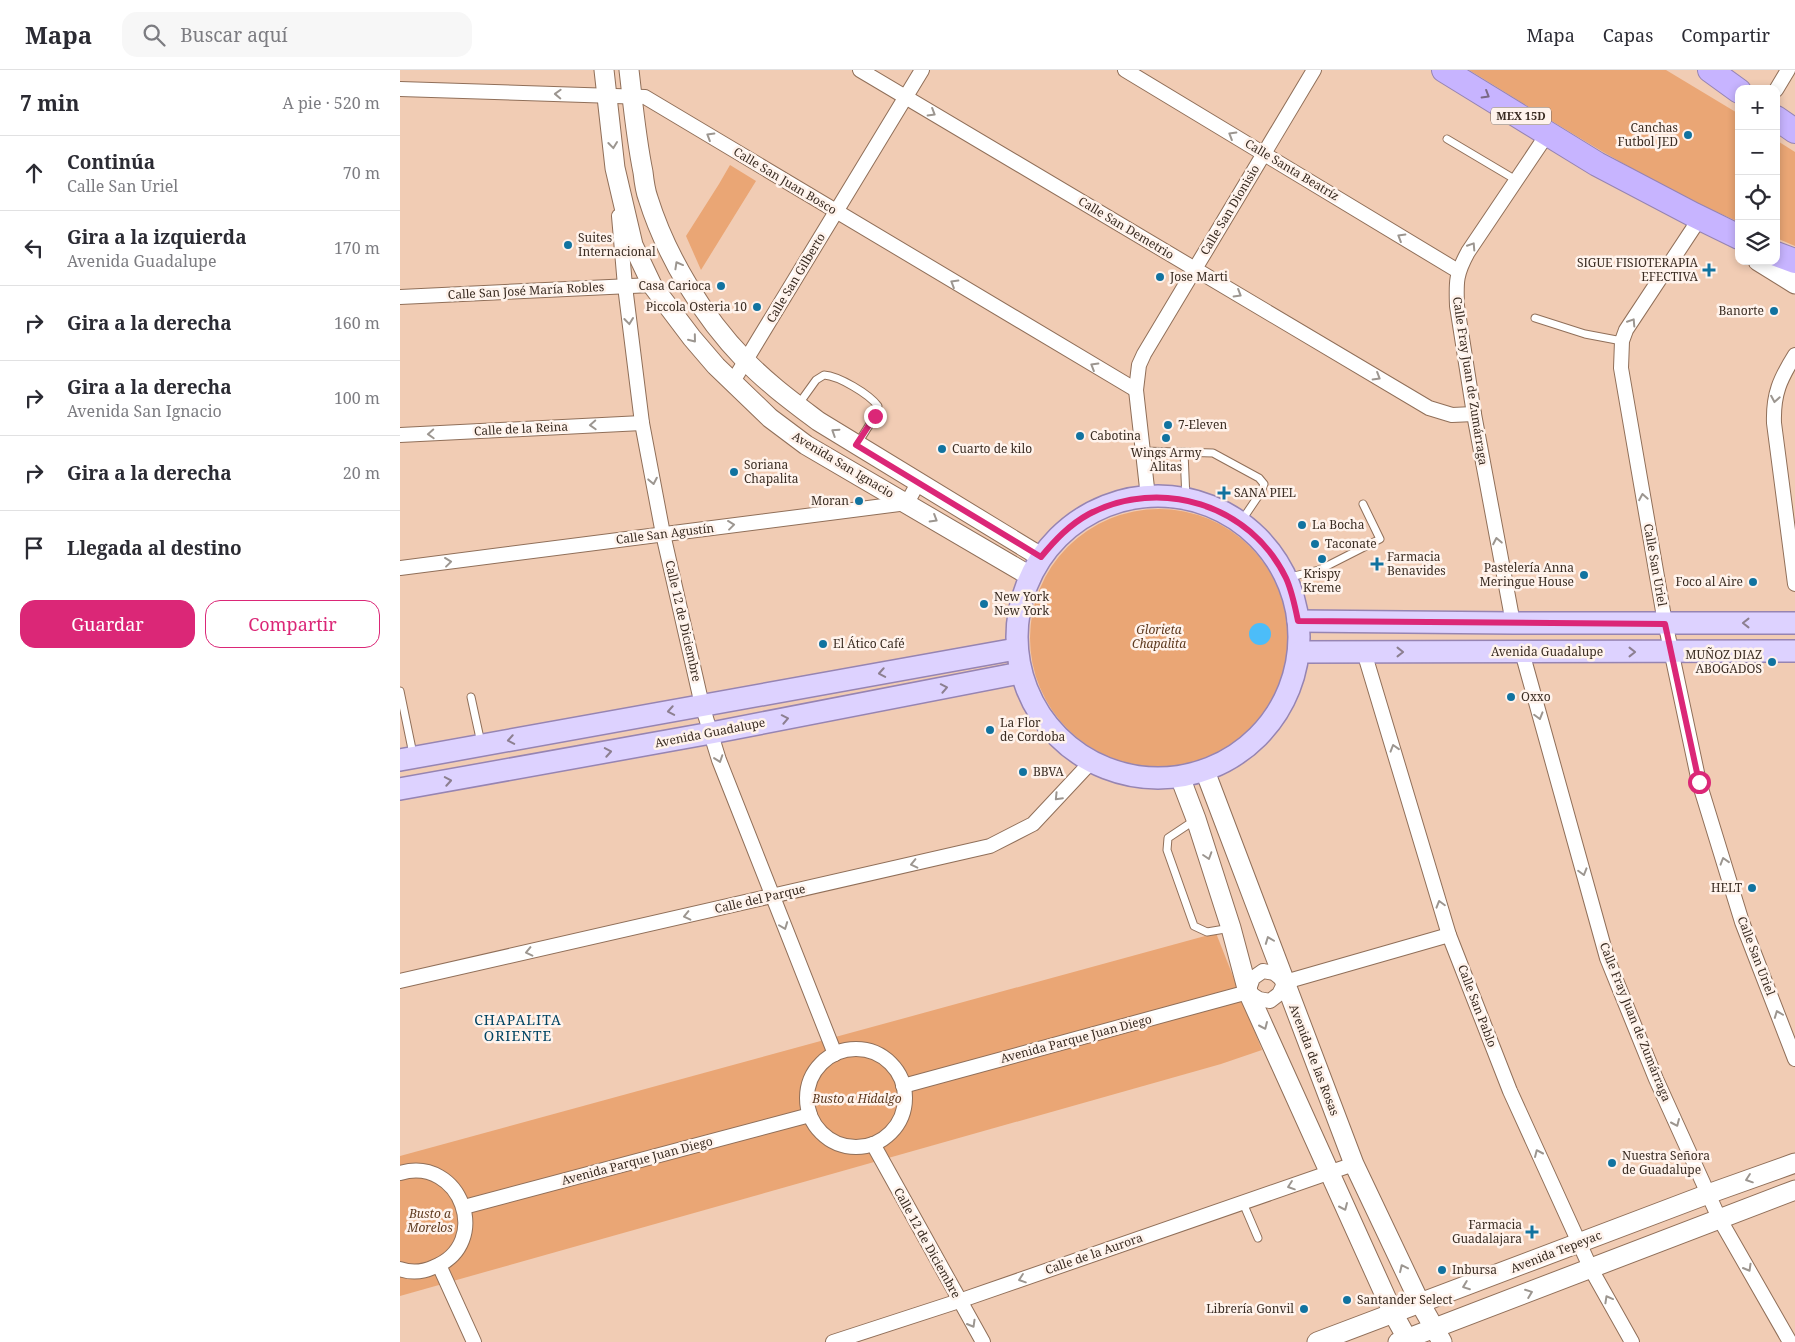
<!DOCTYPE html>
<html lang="es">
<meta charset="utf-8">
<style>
:root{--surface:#fff;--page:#f7f7f7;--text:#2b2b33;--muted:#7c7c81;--line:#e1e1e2;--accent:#db2777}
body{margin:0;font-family:"Noto Serif",serif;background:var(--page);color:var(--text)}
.controls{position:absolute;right:15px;top:15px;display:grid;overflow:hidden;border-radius:10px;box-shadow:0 2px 8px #0003}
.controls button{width:45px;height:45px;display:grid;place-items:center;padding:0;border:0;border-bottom:1px solid var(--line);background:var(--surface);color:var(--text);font:25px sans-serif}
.stop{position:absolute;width:15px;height:15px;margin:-11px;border:4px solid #db2777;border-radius:50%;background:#fff}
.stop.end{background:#db2777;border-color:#fff;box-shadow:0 1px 5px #0008}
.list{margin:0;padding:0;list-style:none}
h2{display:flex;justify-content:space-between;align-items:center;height:65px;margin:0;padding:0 20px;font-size:21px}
h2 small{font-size:16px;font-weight:400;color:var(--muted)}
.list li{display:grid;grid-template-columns:32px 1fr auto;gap:15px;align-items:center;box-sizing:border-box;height:75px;padding:0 20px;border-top:1px solid var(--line)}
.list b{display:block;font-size:19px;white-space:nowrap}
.list p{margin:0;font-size:16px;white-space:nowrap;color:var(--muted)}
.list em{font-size:16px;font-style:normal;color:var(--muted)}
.actions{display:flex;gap:10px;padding:15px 20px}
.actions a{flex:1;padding:11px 0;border:1px solid var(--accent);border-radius:15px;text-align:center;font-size:18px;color:var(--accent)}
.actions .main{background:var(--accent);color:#fff}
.icon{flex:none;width:28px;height:28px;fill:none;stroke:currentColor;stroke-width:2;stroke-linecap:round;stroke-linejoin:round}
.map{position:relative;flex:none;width:1395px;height:1272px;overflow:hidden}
header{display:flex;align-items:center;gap:30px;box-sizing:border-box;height:70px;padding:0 25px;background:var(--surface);border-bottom:1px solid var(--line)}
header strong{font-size:24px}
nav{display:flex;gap:28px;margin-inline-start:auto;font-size:18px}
.search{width:350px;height:45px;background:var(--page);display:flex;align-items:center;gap:12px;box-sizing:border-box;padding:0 18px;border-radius:15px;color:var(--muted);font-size:19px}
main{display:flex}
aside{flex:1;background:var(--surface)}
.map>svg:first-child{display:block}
.green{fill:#eaa675}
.water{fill:#4cbdf9}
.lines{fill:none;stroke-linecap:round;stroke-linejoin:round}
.lane-casing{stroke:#906f59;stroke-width:9}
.street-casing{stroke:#906f59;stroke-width:16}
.secondary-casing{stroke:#906f59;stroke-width:21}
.primary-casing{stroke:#9684b2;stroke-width:24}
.highway-casing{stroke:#9684b2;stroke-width:26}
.lane{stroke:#fff;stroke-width:7}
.street{stroke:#fff;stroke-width:14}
.secondary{stroke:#fff;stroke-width:19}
.primary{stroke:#ddd2ff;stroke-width:21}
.highway{stroke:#c7b4ff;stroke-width:24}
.oneway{stroke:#9c9690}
.oneway2{stroke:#796985}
.oneway3{stroke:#8c7f90}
.route{stroke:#db2777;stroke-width:6}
.poi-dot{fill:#1173a0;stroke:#fff3ec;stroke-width:2}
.labels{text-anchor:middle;stroke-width:5;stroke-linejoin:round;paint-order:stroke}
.shield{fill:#fff3ec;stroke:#75685f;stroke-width:1}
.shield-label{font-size:11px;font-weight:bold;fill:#3a2c22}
.poi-label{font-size:12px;fill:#3a2c22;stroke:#fff3ec;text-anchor:start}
.street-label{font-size:12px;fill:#3a2c22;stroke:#fff3ec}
.park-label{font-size:12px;font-style:italic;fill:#5e3a1f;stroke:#fff3ec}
.neighbourhood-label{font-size:14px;letter-spacing:1px;fill:#004463;stroke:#fff3ec}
</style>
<header>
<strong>Mapa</strong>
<div class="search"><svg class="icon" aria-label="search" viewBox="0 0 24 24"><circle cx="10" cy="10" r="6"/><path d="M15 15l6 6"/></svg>Buscar aquí</div>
<nav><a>Mapa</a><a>Capas</a><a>Compartir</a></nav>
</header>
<main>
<aside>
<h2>7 min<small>A pie · 520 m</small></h2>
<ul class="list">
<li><svg class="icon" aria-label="ahead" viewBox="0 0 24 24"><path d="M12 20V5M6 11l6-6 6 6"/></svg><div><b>Continúa</b><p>Calle San Uriel</p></div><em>70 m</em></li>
<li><svg class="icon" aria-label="left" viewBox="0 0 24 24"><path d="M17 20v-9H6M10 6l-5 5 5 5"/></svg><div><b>Gira a la izquierda</b><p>Avenida Guadalupe</p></div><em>170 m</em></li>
<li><svg class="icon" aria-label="right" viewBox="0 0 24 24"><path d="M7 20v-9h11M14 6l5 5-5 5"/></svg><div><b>Gira a la derecha</b></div><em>160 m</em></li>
<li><svg class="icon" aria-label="right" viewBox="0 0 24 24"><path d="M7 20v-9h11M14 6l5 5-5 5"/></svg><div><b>Gira a la derecha</b><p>Avenida San Ignacio</p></div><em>100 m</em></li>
<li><svg class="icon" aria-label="right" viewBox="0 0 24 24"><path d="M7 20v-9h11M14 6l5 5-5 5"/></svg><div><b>Gira a la derecha</b></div><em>20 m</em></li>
<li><svg class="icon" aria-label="arrive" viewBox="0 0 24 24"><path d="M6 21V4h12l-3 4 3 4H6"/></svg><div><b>Llegada al destino</b></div></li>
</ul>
<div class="actions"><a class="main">Guardar</a><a>Compartir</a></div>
</aside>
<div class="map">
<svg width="1395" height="1272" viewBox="0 0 1395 1272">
<rect width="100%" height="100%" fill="#f1ccb4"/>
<g class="green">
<path d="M1069 0H1266L1339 44V152C1244 111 1157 54 1069 0Z"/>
<path d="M1376 70 1395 82V176L1376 168Z"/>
<path d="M330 95 356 111 301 200 286 166 319 114Z"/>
<circle cx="759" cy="568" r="129"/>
<path d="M816 863 862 980 821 994 0 1226V1086Z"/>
</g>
<circle class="water" cx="860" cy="564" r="11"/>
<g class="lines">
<g class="lane-casing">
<g id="lane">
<path d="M1047 69 1116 110"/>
<path d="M1135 248 1185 264 1222 271"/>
<path d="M398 335 416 310 424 305C439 306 469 324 478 336L475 346 458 373"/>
<path d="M743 381 813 383 859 408 864 414 861 422 840 453"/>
<path d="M784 382 786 430"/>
<path d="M886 508 919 500 980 469 963 434"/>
<path d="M0 621 13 684"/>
<path d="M71 627 81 673"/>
<path d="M795 750 768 768 767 780 794 856 807 862 831 858"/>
<path d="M843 1133 858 1168"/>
</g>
</g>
<g class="street-casing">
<g id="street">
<path d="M460 0 1029 338 1052 345 1074 344"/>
<path d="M725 0 1058 201"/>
<path d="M0 19 245 27 736 320"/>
<path d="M1376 20 1388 0"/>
<path d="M219 146 225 216 242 353 263 464 302 635 319 690 435 984"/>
<path d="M1296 154 1226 260 1222 271 1221 298 1264 547 1299 712 1342 852 1395 989"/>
<path d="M0 227 252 215"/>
<path d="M1395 285C1380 309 1373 324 1374 353L1395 514"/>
<path d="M332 313 522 0"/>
<path d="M0 365 242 353"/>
<path d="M748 427 736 320 739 295 744 284 914 0"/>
<path d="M0 498 507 433 518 413"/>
<path d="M1113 553 1074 344 1057 236C1056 211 1056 204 1068 182L1148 63"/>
<path d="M964 582 1049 865 1110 1021 1191 1199 1232 1272"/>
<path d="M1122 582 1207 888 1256 1009 1319 1148 1390 1272"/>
<path d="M0 911 590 776 633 754 691 692"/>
<path d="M848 922 853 908 863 901 874 903 885 912"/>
<circle cx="456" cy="1028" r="49"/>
<path d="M503 1016 848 922 859 929 870 931 879 924 885 912 1049 865"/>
<path d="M473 1074 583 1272"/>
<path d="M0 1103C61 1085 93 1174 34 1197 23 1202 11 1203 0 1199"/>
<path d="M64 1137 410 1045"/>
<path d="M39 1195 74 1272"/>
<path d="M433 1272 559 1231 954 1094"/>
</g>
</g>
<g class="secondary-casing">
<g id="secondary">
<path d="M204 0 215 98 233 175 252 215 292 268 316 296 370 348 406 375 630 506"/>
<path d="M229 0C233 34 236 68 243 102 244 111 245 120 248 128 266 186 303 247 345 290 367 313 393 332 418 351L641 487"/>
<path d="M1358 191 1395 214"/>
<path d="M805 701 954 1094 1020 1233 1042 1272"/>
<path d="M780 707 796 749 831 858 848 922 993 1243 1009 1272"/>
<path d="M917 1272 1308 1124 1395 1093"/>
<path d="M998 1272 1395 1120"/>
</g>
</g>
<g class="primary-casing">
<g id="primary">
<circle cx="758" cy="567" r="141"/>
<path d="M898 551 1113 553H1395"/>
<path d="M899 582 1395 581"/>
<path d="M0 690 616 579"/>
<path d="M0 719 311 663 620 603"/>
</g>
</g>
<g class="highway-casing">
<g id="highway">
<path d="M1044 0 1197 94 1294 145 1339 167"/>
<path d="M1310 0 1339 21"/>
<path d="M1376 48 1395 61"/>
<path d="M1376 184 1395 191"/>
</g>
</g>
<use href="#lane" class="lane"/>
<use href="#street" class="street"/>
<use href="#secondary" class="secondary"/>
<use href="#primary" class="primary"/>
<use href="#highway" class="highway"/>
</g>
<defs><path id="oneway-chevron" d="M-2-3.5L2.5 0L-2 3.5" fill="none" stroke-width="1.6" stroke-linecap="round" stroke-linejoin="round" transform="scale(1.25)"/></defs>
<g class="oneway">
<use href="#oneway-chevron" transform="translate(158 24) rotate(-178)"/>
<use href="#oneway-chevron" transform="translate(532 43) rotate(31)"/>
<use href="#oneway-chevron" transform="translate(832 65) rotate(-149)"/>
<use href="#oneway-chevron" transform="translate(310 66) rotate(-149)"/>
<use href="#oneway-chevron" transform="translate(213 75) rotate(83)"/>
<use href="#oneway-chevron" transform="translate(1001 167) rotate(-149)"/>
<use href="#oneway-chevron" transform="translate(1072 176) rotate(-57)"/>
<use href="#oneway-chevron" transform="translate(278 195) rotate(-119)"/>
<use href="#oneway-chevron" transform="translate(554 213) rotate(-149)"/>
<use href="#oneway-chevron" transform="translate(838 224) rotate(31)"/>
<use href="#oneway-chevron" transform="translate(229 251) rotate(83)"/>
<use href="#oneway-chevron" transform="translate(1232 252) rotate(-57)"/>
<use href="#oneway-chevron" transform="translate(293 269) rotate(51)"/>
<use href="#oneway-chevron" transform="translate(694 296) rotate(-149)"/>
<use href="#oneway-chevron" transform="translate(977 307) rotate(31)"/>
<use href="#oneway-chevron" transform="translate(1375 329) rotate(100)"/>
<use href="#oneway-chevron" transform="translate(193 355) rotate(177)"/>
<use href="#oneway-chevron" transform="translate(435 362) rotate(-147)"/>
<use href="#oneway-chevron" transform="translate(31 364) rotate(177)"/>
<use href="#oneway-chevron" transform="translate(253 411) rotate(79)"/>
<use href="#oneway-chevron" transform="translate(1243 427) rotate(-100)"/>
<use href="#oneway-chevron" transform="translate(534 449) rotate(31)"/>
<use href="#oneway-chevron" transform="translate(331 455) rotate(-7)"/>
<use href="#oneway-chevron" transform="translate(1097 471) rotate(-101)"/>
<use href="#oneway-chevron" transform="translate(48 492) rotate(-7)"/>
<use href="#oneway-chevron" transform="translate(1139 646) rotate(74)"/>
<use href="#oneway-chevron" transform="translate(994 678) rotate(-107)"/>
<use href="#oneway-chevron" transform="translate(319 689) rotate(71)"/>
<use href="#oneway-chevron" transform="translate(658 727) rotate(134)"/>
<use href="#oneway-chevron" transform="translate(808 786) rotate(72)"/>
<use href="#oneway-chevron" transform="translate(1324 791) rotate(-107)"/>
<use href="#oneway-chevron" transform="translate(514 794) rotate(167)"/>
<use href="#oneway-chevron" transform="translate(1183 802) rotate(74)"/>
<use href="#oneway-chevron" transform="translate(1040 834) rotate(-106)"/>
<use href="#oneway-chevron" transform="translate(287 846) rotate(167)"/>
<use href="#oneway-chevron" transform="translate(384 856) rotate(69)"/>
<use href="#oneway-chevron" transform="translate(869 870) rotate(-111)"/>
<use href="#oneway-chevron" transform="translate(129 882) rotate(167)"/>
<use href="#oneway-chevron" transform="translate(1378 944) rotate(-111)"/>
<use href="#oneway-chevron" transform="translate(864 956) rotate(66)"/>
<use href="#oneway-chevron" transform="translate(1276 1053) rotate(66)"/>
<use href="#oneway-chevron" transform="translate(1138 1083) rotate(-114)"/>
<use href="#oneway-chevron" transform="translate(1349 1109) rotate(161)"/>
<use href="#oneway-chevron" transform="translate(891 1116) rotate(161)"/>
<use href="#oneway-chevron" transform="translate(944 1137) rotate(66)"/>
<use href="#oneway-chevron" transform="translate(1003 1198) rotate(-115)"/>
<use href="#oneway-chevron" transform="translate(1348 1198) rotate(60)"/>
<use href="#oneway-chevron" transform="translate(622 1209) rotate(161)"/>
<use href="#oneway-chevron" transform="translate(1066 1216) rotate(159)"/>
<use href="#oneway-chevron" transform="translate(1129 1223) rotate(-21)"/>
<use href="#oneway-chevron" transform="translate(1208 1229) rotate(-119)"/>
<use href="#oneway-chevron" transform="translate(572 1254) rotate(60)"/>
</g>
<use class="oneway2" href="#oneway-chevron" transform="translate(1086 25) rotate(31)"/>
<g class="oneway3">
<use href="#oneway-chevron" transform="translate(1346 553) rotate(180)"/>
<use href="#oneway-chevron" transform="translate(1000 582)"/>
<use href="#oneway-chevron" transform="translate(1232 582)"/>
<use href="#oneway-chevron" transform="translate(482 603) rotate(170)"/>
<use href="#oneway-chevron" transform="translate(544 618) rotate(-11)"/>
<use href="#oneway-chevron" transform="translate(271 641) rotate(170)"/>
<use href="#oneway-chevron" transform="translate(385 649) rotate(-11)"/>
<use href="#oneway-chevron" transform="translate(111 670) rotate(170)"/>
<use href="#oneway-chevron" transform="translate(208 682) rotate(-10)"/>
<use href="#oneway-chevron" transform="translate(48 711) rotate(-10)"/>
</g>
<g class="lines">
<path class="route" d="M475 346 456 375 641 487C655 470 669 455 689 444 760 407 850 434 886 508 892 521 895 536 898 551L1265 554 1299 712"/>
</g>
<g class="poi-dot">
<circle cx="1288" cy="65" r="5"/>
<circle cx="168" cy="175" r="5"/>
<path d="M1306.5 192.5h5v5h5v5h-5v5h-5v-5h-5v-5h5z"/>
<circle cx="760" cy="207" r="5"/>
<circle cx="321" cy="216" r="5"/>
<circle cx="357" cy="237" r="5"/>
<circle cx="1374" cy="241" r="5"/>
<circle cx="768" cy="355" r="5"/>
<circle cx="680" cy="366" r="5"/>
<circle cx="766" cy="368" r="5"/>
<circle cx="542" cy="379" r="5"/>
<circle cx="334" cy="402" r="5"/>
<path d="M821.5 415.5h5v5h5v5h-5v5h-5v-5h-5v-5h5z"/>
<circle cx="459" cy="431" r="5"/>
<circle cx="902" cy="455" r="5"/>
<circle cx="915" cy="474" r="5"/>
<circle cx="922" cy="489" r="5"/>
<path d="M974.5 486.5h5v5h5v5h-5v5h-5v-5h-5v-5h5z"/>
<circle cx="1184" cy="505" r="5"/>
<circle cx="1353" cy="512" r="5"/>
<circle cx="584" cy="534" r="5"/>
<circle cx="423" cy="574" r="5"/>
<circle cx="1372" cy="592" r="5"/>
<circle cx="1111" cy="627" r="5"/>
<circle cx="590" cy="660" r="5"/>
<circle cx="623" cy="702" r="5"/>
<circle cx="1352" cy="818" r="5"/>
<circle cx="1212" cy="1093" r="5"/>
<path d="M1129.5 1154.5h5v5h5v5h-5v5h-5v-5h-5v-5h5z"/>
<circle cx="1042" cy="1200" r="5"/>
<circle cx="947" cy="1230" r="5"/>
<circle cx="904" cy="1239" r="5"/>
</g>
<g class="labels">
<rect class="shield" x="1091" y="37.5" width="60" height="17" rx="4"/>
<g class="shield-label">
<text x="1121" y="50">MEX 15D</text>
</g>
<g class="poi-label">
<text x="1278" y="62" text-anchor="end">Canchas<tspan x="1278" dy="14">Futbol JED</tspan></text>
<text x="178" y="172">Suites<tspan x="178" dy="14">Internacional</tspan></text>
<text x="1298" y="197" text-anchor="end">SIGUE FISIOTERAPIA<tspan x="1298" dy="14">EFECTIVA</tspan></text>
<text x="770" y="211">Jose Marti</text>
<text x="311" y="220" text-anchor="end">Casa Carioca</text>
<text x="347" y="241" text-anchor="end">Piccola Osteria 10</text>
<text x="1364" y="245" text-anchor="end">Banorte</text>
<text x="778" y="359">7-Eleven</text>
<text x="690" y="370">Cabotina</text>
<text x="552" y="383">Cuarto de kilo</text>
<text x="766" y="387" text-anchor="middle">Wings Army<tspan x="766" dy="14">Alitas</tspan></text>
<text x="344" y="399">Soriana<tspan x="344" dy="14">Chapalita</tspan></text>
<text x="834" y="427">SANA PIEL</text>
<text x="449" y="435" text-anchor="end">Moran</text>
<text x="912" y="459">La Bocha</text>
<text x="925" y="478">Taconate</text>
<text x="987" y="491">Farmacia<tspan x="987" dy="14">Benavides</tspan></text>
<text x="1174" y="502" text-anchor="end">Pastelería Anna<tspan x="1174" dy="14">Meringue House</tspan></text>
<text x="922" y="508" text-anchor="middle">Krispy<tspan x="922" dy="14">Kreme</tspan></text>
<text x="1343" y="516" text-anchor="end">Foco al Aire</text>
<text x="594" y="531">New York<tspan x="594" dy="14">New York</tspan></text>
<text x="433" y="578">El Ático Café</text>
<text x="1362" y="589" text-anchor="end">MUÑOZ DIAZ<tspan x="1362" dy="14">ABOGADOS</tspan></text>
<text x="1121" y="631">Oxxo</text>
<text x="600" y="657">La Flor<tspan x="600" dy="14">de Cordoba</tspan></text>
<text x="633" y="706">BBVA</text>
<text x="1342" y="822" text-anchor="end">HELT</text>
<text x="1222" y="1090">Nuestra Señora<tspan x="1222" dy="14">de Guadalupe</tspan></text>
<text x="1122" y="1159" text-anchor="end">Farmacia<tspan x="1122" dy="14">Guadalajara</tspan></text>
<text x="1052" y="1204">Inbursa</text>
<text x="957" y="1234">Santander Select</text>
<text x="894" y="1243" text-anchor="end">Librería Gonvil</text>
</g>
<g class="street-label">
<text transform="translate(892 100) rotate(31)" y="4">Calle Santa Beatríz</text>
<text transform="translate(385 111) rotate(31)" y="4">Calle San Juan Bosco</text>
<text transform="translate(830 140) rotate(-59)" y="4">Calle San Dionisio</text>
<text transform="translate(726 158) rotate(31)" y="4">Calle San Demetrio</text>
<text transform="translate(396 208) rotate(-59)" y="4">Calle San Gilberto</text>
<text transform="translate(126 221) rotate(-3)" y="4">Calle San José María Robles</text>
<text transform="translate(1070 311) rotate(81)" y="4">Calle Fray Juan de Zumárraga</text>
<text transform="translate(121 359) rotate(-3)" y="4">Calle de la Reina</text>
<text transform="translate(443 395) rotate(31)" y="4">Avenida San Ignacio</text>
<text transform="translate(265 464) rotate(-7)" y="4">Calle San Agustín</text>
<text transform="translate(1255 495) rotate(80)" y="4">Calle San Uriel</text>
<text transform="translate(283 551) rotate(77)" y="4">Calle 12 de Diciembre</text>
<text x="1147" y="586">Avenida Guadalupe</text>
<text transform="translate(310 663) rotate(-11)" y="4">Avenida Guadalupe</text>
<text transform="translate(360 829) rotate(-13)" y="4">Calle del Parque</text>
<text transform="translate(1356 886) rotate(69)" y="4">Calle San Uriel</text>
<text transform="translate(1077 936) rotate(69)" y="4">Calle San Pablo</text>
<text transform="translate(1235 952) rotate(68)" y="4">Calle Fray Juan de Zumárraga</text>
<text transform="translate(676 969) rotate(-15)" y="4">Avenida Parque Juan Diego</text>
<text transform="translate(914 990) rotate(69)" y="4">Avenida de las Rosas</text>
<text transform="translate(237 1091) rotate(-15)" y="4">Avenida Parque Juan Diego</text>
<text transform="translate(527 1173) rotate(61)" y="4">Calle 12 de Diciembre</text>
<text transform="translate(1156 1182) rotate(-21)" y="4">Avenida Tepeyac</text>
<text transform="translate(694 1184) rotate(-19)" y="4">Calle de la Aurora</text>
</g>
<g class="park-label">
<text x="759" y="564">Glorieta<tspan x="759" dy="14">Chapalita</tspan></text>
<text x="457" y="1033">Busto a Hidalgo</text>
<text x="30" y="1148">Busto a<tspan x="30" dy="14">Morelos</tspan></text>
</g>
<g class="neighbourhood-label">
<text x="118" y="955">CHAPALITA<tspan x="118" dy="16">ORIENTE</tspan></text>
</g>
</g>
</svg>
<div class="controls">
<button>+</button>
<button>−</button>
<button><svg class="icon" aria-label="locate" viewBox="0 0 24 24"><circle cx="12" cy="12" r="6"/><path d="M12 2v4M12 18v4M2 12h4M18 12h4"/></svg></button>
<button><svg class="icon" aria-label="layers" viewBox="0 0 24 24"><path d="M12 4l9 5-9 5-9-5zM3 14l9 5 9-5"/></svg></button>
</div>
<div class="stop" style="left:1299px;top:712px"></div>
<div class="stop end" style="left:475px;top:346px"></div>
</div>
</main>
